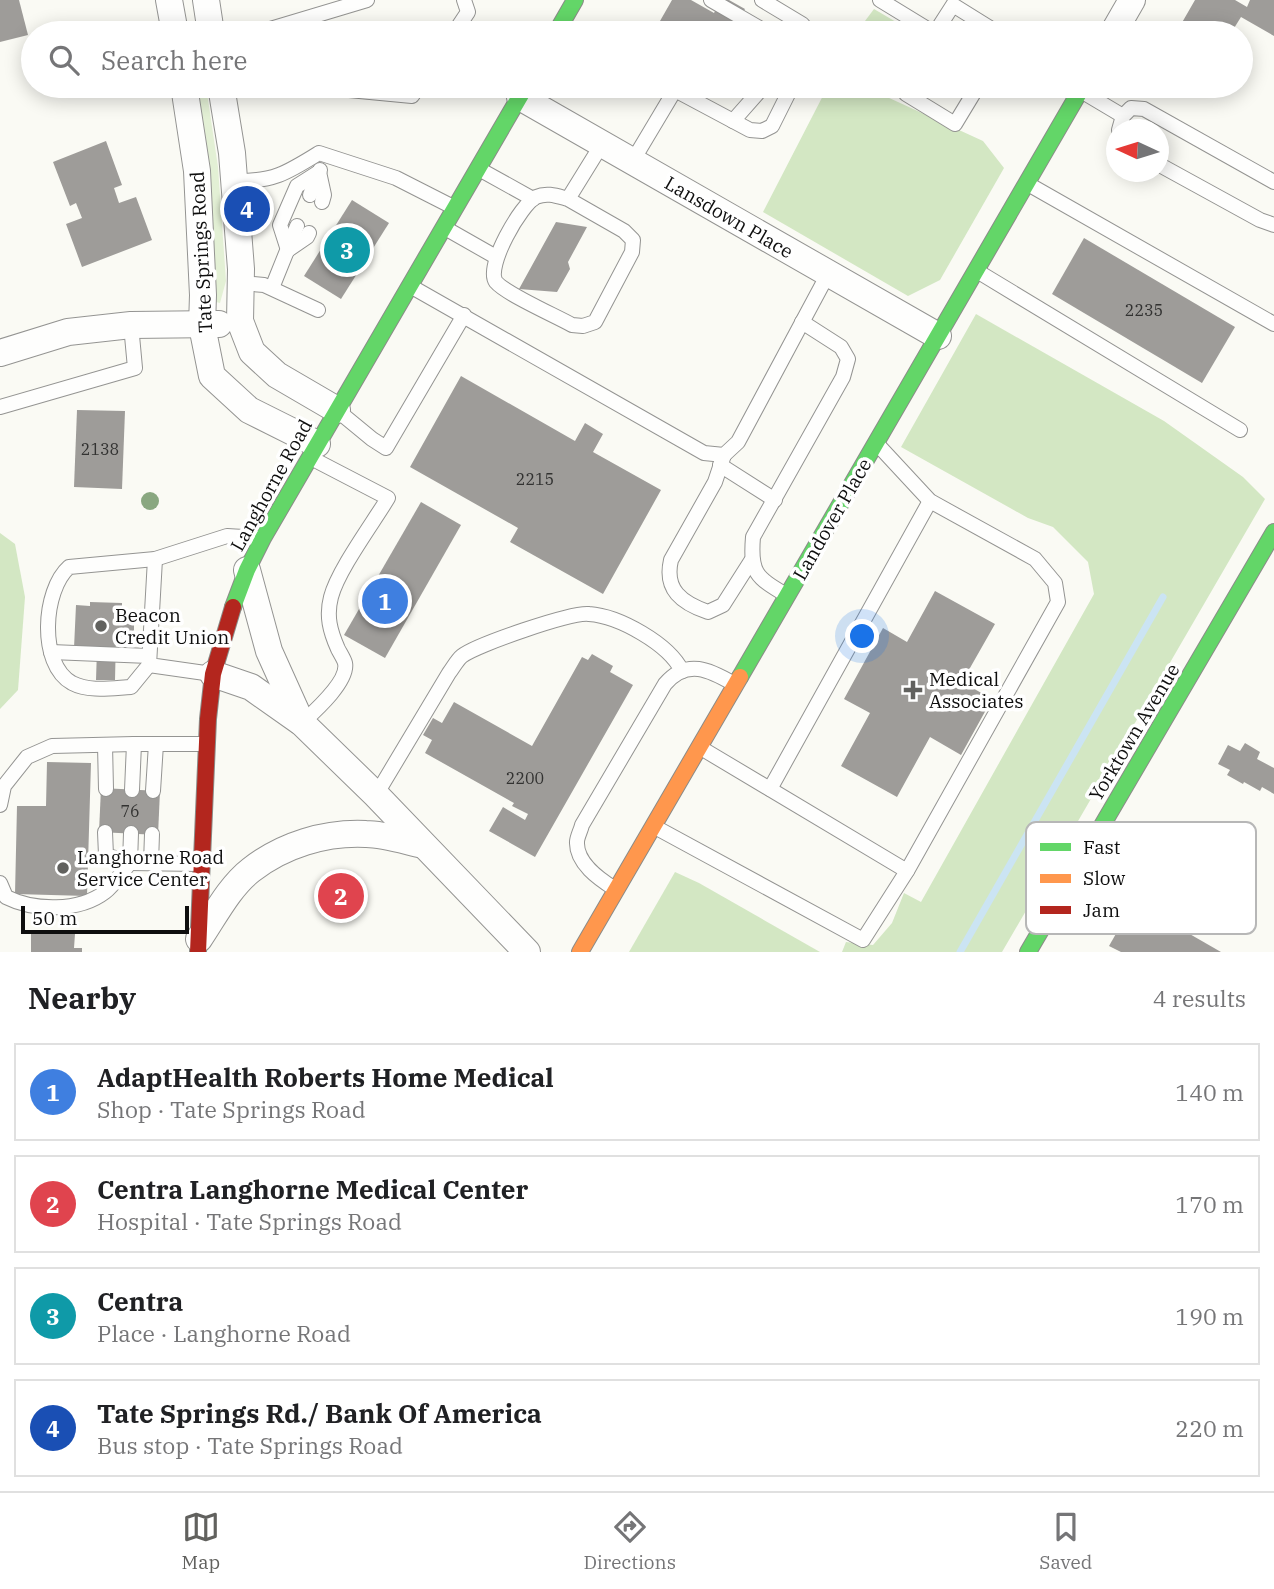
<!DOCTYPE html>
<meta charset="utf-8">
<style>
:root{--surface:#fff;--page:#f2f2f2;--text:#202124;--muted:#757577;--line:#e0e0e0;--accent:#61615e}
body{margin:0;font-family:"IBM Plex Serif",serif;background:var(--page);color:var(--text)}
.compass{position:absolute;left:1106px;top:119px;width:63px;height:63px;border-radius:50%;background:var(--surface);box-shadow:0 4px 18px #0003;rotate:274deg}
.scale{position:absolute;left:21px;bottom:18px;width:168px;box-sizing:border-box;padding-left:7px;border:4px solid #0e0e0e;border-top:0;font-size:19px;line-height:24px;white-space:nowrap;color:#0e0e0e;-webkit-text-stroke:5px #fff;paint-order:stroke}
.you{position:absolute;left:863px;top:637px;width:24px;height:24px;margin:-18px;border:5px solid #fff;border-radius:50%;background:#1a73e8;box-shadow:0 0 0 10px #1a73e833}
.badge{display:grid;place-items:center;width:46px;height:46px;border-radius:50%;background:var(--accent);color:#fff;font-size:23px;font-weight:700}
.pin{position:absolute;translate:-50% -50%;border:4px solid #fff;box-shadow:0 2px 7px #0006}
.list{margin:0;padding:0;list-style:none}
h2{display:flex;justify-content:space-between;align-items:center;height:91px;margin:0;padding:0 28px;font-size:30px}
h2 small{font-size:23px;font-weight:400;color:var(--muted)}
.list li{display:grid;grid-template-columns:46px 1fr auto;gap:21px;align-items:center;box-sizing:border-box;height:98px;margin:0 14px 14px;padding:0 14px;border:2px solid var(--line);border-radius:0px}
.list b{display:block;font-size:26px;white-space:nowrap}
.list p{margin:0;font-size:23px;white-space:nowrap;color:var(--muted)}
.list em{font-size:23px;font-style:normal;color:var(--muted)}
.icon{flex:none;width:38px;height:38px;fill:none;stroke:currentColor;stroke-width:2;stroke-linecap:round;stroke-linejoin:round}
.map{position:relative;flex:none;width:1274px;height:952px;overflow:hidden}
.search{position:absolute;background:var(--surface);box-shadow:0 4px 18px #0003;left:21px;right:21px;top:21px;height:77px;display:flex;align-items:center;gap:18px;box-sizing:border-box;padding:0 24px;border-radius:38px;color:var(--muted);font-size:26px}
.sheet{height:539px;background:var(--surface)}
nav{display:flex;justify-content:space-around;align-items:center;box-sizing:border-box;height:98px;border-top:2px solid var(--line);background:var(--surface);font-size:19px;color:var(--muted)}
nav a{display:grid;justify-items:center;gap:4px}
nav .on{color:var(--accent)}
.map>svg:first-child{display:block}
.green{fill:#e3f0d5}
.forest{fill:#d3e7c3}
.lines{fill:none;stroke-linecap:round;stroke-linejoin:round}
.stream{stroke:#cbe4f3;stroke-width:7}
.building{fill:#9e9c99}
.lane-casing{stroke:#949492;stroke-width:16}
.street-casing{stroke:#949492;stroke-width:28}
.fast-casing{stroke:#8b8b88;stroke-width:18}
.slow-casing{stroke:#8b8b88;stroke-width:18}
.jam-casing{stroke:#8b8b88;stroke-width:18}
.lane{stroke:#fefefd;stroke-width:14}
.street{stroke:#fefefd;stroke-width:26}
.fast{stroke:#63d668;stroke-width:16}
.slow{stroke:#ff974d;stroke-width:16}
.jam{stroke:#b3261e;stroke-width:16}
.tree{fill:#89a780}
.poi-dot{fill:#61615e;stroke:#fff;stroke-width:2.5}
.labels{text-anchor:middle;stroke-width:7;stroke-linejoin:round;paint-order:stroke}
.number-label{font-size:16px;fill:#323231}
.street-label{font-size:19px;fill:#0e0e0e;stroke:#fff}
.poi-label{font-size:19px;fill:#0e0e0e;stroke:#fff;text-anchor:start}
.key{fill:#fff;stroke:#b7b7b7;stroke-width:2}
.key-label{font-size:19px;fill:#0e0e0e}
</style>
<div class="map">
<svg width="1274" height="952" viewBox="0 0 1274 952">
<rect width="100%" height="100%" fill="#fafaf4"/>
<path class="green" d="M194 86H206L218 167 226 281 220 303 216 302Z"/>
<g class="forest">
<path d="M874 9 908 29 906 33H856Z"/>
<path d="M828 86H877L874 91 983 141 1004 168 940 280 908 296 763 212Z"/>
<path d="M976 314 1164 421 1243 477 1265 499 1002 952H842L846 942 873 945 892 923 904 893 921 902 1094 594 1088 562 1053 527 1028 518 901 447Z"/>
<path d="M0 533 15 544 25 597 18 690 0 709Z"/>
<path d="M675 872 699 883 820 952H629Z"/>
</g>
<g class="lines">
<path class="stream" d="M960 952 1163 597"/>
</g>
<g class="building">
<path d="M0 0H19L28 35 0 42Z"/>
<path d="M672 0H691L714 13 721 0H729L745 9 735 26 748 33H664L656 28Z"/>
<path d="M1195 0H1235L1247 7 1250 0H1274V36L1241 17 1231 33H1176Z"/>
<path d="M106 141 122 185 114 188 119 203 136 197 152 240 82 267 66 224 82 218 76 203 70 206 53 162Z"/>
<path d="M352 200 389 223 341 299 304 276Z"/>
<path d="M556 222 587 227 568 262 570 269 557 292 519 289Z"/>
<path d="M1084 238 1235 327 1202 383 1052 294Z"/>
<path d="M461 376 575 441 585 423 603 434 593 452 661 490 603 594 510 542 518 528 410 467Z"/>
<path d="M77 410 125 411 122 489 74 487Z"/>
<path d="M421 502 461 525 385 658 344 635Z"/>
<path d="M935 591 995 624 962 682 992 699 961 755 930 737 897 797 841 766 870 713 844 699 883 628 907 642Z"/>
<path d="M90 602 122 603V616H127L126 620H134V632H126V637H116L115 680H96L97 649 74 648 76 605 90 606Z"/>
<path d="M592 654 613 666 610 672 633 685 535 857 489 831 503 807 525 820 528 814 512 806 514 803 425 753 432 740 423 735 433 718 442 723 454 702 532 746 582 657 588 660Z"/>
<path d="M1245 743 1260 752 1257 759 1274 768V794L1262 787 1260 791 1244 782 1243 784 1227 775 1230 770 1218 764 1228 745 1240 751Z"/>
<path d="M47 762 91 763 87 896 15 894 17 806H46Z"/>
<path d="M101 788 160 791 158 835 99 832Z"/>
<path d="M1134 902 1221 952H1121L1109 946Z"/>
<path d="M31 932 75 934 74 948H82V952H31Z"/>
</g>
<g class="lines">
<g class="lane-casing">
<g id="lane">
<path d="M711 0 768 33"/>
<path d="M762 0 802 24 810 33"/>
<path d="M880 0 934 33"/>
<path d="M257 33 367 0"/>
<path d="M454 33 468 12 464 0"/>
<path d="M935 33 953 5 998 33"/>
<path d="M307 86 412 96 419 86"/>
<path d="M910 86 906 94 955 124 978 86"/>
<path d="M675 90 750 130 762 131 772 126 792 86"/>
<path d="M1081 91 1123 116"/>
<path d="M733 121 764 86"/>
<path d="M1119 130 1123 116 1131 108 1144 109 1274 182"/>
<path d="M632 162 675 90 668 86"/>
<path d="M1158 164 1260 220 1274 225"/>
<path d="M479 169 533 199"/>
<path d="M319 172 324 195 322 202"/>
<path d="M234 181C273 182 287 173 319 153L396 178 453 207"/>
<path d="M1028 184 1274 324"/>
<path d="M310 195 320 170"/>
<path d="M568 199 624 231 633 240 632 252 595 322 583 326 572 325C556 316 506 294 496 282 485 267 521 204 536 197 547 192 557 196 568 199L602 144"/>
<path d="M445 228 496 257"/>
<path d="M288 250 280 225 297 186 319 172"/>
<path d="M288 250 307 237 309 233"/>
<path d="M977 271 1240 430"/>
<path d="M241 283 264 285 318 310"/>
<path d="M412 287 704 453 724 455 738 442 828 274"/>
<path d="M272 288 297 226"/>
<path d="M0 407 135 368 131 325"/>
<path d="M338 411 372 439 386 448 464 315"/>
<path d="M724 455 715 482 671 560C664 590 682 603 708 612L723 605 751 561"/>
<path d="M720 465 775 500"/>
<path d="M155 559 149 665 212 674"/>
<path d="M786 595C756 577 750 573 753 537L843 377 848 359 841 347 802 322"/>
<path d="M51 652 149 656"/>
<path d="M149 665 131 687C112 688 89 692 72 683 38 664 43 590 69 567L155 559 227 536 258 538"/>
<path d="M302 723C314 712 349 681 345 663 344 659 340 653 338 649 330 631 326 616 331 597 338 570 373 523 388 498L311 458"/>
<path d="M105 745 106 789"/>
<path d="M701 748 907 871 1058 602 1055 583 1035 559 930 501 878 445"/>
<path d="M770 789 930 501"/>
<path d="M132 790 134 744H206"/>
<path d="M153 791 156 744"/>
<path d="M376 795 449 673C453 668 457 660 462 656 476 645 571 612 589 614 619 616 669 644 682 671"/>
<path d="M0 805 4 786 27 757 52 746 134 744"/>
<path d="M655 827 863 940 907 871"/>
<path d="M131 833 130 863 200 864"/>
<path d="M151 863 152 834"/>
<path d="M0 883 6 897C34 911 79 912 105 892 114 885 122 872 130 863L106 855 105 832"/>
<path d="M615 889C599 879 576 863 577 842 577 837 581 830 582 825L665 684C687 658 710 670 734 684"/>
</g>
</g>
<g class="street-casing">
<g id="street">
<path d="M169 0 175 33"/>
<path d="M206 0 211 33"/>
<path d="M1113 33 1132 0"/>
<path d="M184 86 197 171 203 295 202 326 212 376 249 410 317 444"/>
<path d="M221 86 232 153 241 269 240 321 252 352 277 375 337 410"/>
<path d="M520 97 938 336"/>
<path d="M0 353 68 332 131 325 219 324"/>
<path d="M247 570 269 651 301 722"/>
<path d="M213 674 251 687 302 723 376 795 527 952"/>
<path d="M199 939C214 917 229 887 251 870 283 845 325 832 366 834 384 834 405 841 423 845"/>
</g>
</g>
<g class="fast-casing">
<g id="fast">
<path d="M556 33 575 0"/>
<path d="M233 607 247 570 263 538 526 86"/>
<path d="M740 677 1083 86"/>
<path d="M1028 952 1274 532"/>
</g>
</g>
<g class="slow-casing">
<path id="slow" d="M580 952 740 677"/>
</g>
<g class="jam-casing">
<path id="jam" d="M198 952 208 719 213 674 233 607"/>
</g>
<use href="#lane" class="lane"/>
<use href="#street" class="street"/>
<use href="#fast" class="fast"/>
<use href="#slow" class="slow"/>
<use href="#jam" class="jam"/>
</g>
<circle class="tree" cx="150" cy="501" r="9"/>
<g class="poi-dot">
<circle cx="101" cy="626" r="7"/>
<path d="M909.5 679.5h7v7h7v7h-7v7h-7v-7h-7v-7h7z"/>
<circle cx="63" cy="868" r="7"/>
</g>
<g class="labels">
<g class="number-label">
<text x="1144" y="316">2235</text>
<text x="100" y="455">2138</text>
<text x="535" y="485">2215</text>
<text x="525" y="784">2200</text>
<text x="130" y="817">76</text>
</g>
<g class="street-label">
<text transform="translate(729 217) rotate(30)" y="7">Lansdown Place</text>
<text transform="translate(201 252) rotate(-93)" y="7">Tate Springs Road</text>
<text transform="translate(271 485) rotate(-61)" y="7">Langhorne Road</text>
<text transform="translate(832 519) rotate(-60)" y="7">Landover Place</text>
<text transform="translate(1134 732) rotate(-59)" y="7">Yorktown Avenue</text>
</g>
<g class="poi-label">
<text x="115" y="622">Beacon<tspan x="115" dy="22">Credit Union</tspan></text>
<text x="929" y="686">Medical<tspan x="929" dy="22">Associates</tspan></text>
<text x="77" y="864">Langhorne Road<tspan x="77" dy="22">Service Center</tspan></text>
</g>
</g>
<rect x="1026" y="822" width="230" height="112" rx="10" class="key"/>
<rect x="1040" y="843" width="31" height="8" fill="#63d668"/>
<rect x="1040" y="874" width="31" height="9" fill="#ff974d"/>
<rect x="1040" y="906" width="31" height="8" fill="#b3261e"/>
<g class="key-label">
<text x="1083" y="854">Fast</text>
<text x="1083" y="885">Slow</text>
<text x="1083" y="917">Jam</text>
</g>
</svg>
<svg class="compass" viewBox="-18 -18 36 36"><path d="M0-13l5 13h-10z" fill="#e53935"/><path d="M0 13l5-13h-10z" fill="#757577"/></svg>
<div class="scale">50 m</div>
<div class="you"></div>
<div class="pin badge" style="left:385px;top:601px;background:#3f7fe0">1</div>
<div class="pin badge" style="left:341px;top:896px;background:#e0444e">2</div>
<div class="pin badge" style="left:347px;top:250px;background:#0f9aa8">3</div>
<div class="pin badge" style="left:247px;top:209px;background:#1a4fb4">4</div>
<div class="search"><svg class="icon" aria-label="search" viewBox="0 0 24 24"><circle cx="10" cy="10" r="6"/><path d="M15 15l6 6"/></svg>Search here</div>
</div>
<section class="sheet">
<h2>Nearby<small>4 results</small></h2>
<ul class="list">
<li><span class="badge" style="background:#3f7fe0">1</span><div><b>AdaptHealth Roberts Home Medical</b><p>Shop · Tate Springs Road</p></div><em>140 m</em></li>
<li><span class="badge" style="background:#e0444e">2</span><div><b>Centra Langhorne Medical Center</b><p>Hospital · Tate Springs Road</p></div><em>170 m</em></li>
<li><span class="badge" style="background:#0f9aa8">3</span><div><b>Centra</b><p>Place · Langhorne Road</p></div><em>190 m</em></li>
<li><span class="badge" style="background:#1a4fb4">4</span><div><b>Tate Springs Rd./ Bank Of America</b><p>Bus stop · Tate Springs Road</p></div><em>220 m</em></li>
</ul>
</section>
<nav>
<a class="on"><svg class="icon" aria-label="map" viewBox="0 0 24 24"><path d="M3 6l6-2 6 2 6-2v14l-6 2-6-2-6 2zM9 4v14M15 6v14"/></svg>Map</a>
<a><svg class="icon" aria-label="directions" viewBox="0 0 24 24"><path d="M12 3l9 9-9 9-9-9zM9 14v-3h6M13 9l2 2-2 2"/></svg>Directions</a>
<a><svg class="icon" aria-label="saved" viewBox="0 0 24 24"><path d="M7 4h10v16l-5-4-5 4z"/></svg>Saved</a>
</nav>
